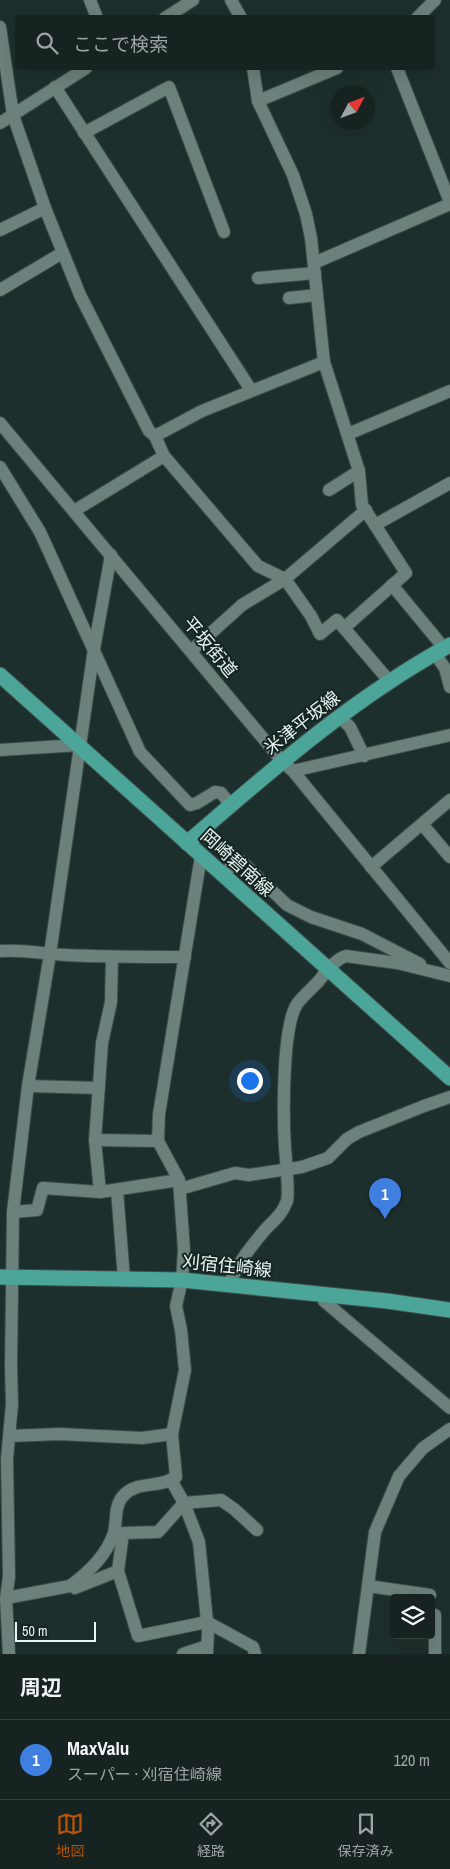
<!DOCTYPE html>
<html lang="ja">
<meta charset="utf-8">
<style>
:root{--surface:#162321;--page:#1f2b2a;--text:#f1f3f6;--muted:#9ea4a5;--line:#35403f;--accent:#b45309}
body{margin:0;font-family:"Archivo Narrow","Noto Sans JP",sans-serif;background:var(--page);color:var(--text)}
.controls{position:absolute;right:15px;bottom:15px;display:grid;overflow:hidden;border-radius:5px;box-shadow:0 5px 20px #0002}
.controls button{width:45px;height:45px;display:grid;place-items:center;padding:0;border:0;border-bottom:1px solid var(--line);background:var(--surface);color:var(--text);font:25px sans-serif}
.compass{position:absolute;left:330px;top:85px;width:45px;height:45px;border-radius:50%;background:var(--surface);box-shadow:0 5px 20px #0002;rotate:49deg}
.scale{position:absolute;left:15px;bottom:12px;width:81px;box-sizing:border-box;padding-left:5px;border:2px solid #e9f4f2;border-top:0;font-size:14px;line-height:18px;white-space:nowrap;color:#e9f4f2;-webkit-text-stroke:4px #142522;paint-order:stroke}
.you{position:absolute;left:249px;top:1080px;width:18px;height:18px;margin:-12px;border:4px solid #fff;border-radius:50%;background:#1a73e8;box-shadow:0 0 0 8px #1a73e833}
.badge{display:grid;place-items:center;width:32px;height:32px;border-radius:50%;background:var(--accent);color:#fff;font-size:16px;font-weight:700}
.pin{position:absolute;translate:-50% -41px;filter:drop-shadow(0 1px 2px #0008)}
.pin::after{content:'';position:absolute;top:26px;width:18px;height:15px;background:inherit;clip-path:polygon(0 0,100% 0,50% 100%)}
.list{margin:0;padding:0;list-style:none}
h2{display:flex;justify-content:space-between;align-items:center;height:65px;margin:0;padding:0 20px;font-size:21px}
h2 small{font-size:16px;font-weight:400;color:var(--muted)}
.list li{display:grid;grid-template-columns:32px 1fr auto;gap:15px;align-items:center;box-sizing:border-box;height:80px;padding:0 20px;border-top:1px solid var(--line)}
.list b{display:block;font-size:19px;white-space:nowrap}
.list p{margin:0;font-size:16px;white-space:nowrap;color:var(--muted)}
.list em{font-size:16px;font-style:normal;color:var(--muted)}
.icon{flex:none;width:28px;height:28px;fill:none;stroke:currentColor;stroke-width:2;stroke-linecap:round;stroke-linejoin:round}
.map{position:relative;flex:none;width:450px;height:1654px;overflow:hidden}
.search{position:absolute;background:var(--surface);box-shadow:0 5px 20px #0002;left:15px;right:15px;top:15px;height:55px;display:flex;align-items:center;gap:12px;box-sizing:border-box;padding:0 18px;border-radius:5px;color:var(--muted);font-size:19px}
.sheet{height:145px;background:var(--surface)}
nav{display:flex;justify-content:space-around;align-items:center;box-sizing:border-box;height:70px;border-top:1px solid var(--line);background:var(--surface);font-size:14px;color:var(--muted)}
nav a{display:grid;justify-items:center;gap:2px}
nav .on{color:var(--accent)}
.map>svg:first-child{display:block}
.lines{fill:none;stroke-linecap:round;stroke-linejoin:round}
.minor-casing{stroke:#3c4c49;stroke-width:14}
.major-casing{stroke:#3c4c49;stroke-width:17}
.minor{stroke:#6c807c;stroke-width:12}
.major{stroke:#4ba599;stroke-width:15}
.labels{text-anchor:middle;stroke-width:4;stroke-linejoin:round;paint-order:stroke}
.street-label{font-size:18px;fill:#e9f4f2;stroke:#142522}
</style>
<div class="map">
<svg width="450" height="1654" viewBox="0 0 450 1654">
<rect width="100%" height="100%" fill="#1d2f2c"/>
<g class="lines">
<g class="minor-casing">
<g id="minor">
<path d="M90 0 97 18"/>
<path d="M231 0 241 18"/>
<path d="M165 18 193 0"/>
<path d="M417 18 435 0"/>
<path d="M0 27 13 115 45 208 80 295 149 431 155 436 164 456 74 511"/>
<path d="M397 68 450 202"/>
<path d="M55 87 251 390"/>
<path d="M258 101 337 68"/>
<path d="M0 123 86 68"/>
<path d="M84 133 169 87 224 232"/>
<path d="M0 230 45 208"/>
<path d="M314 263 450 204"/>
<path d="M258 278 315 273"/>
<path d="M0 290 62 253"/>
<path d="M289 298 317 295"/>
<path d="M324 362 359 471 362 505 406 573 344 628 390 682"/>
<path d="M0 423 282 761 293 771 450 963"/>
<path d="M348 434 450 391"/>
<path d="M155 436 202 411 324 362 311 238 306 214 293 175 258 101 253 68"/>
<path d="M164 456 258 566 285 579 311 616 320 634 337 620 344 628"/>
<path d="M0 467 40 532 140 752 190 805 197 803 215 792 221 793 231 805"/>
<path d="M329 490 359 471"/>
<path d="M375 525 450 483"/>
<path d="M392 585 444 648"/>
<path d="M191 651 242 605 285 579 366 510"/>
<path d="M435 654 445 668 450 687"/>
<path d="M340 717 350 727 364 756"/>
<path d="M0 750 79 745"/>
<path d="M293 771 450 735"/>
<path d="M422 824 450 857"/>
<path d="M371 867 450 800"/>
<path d="M223 875 238 860 241 861 287 905 311 917 362 934 420 964"/>
<path d="M0 951C22 949 44 954 65 955 105 957 145 957 185 957"/>
<path d="M112 958 111 1002 102 1043 95 1140 100 1192 179 1180"/>
<path d="M28 1086 99 1088"/>
<path d="M95 1140 158 1141"/>
<path d="M180 1189 235 1173 249 1175 302 1167 328 1158 347 1139 359 1132 424 1106 450 1097"/>
<path d="M117 1190 124 1279"/>
<path d="M13 1212 37 1210 43 1188 100 1192"/>
<path d="M229 1285C237 1264 250 1248 264 1231 273 1221 282 1215 287 1201 289 1193 286 1159 285 1148 283 1118 282 1027 297 1004 303 996 311 989 318 982 325 973 335 959 346 956L397 963 450 976"/>
<path d="M324 1295V1301L450 1408"/>
<path d="M10 1436 59 1434 142 1438 172 1434"/>
<path d="M171 1480 184 1503 199 1542 208 1631 207 1654"/>
<path d="M118 1571 138 1636 207 1622 253 1647 255 1654"/>
<path d="M368 1586 430 1595"/>
<path d="M75 1588 118 1571 123 1533 158 1532 184 1503 221 1500 234 1509 257 1530"/>
<path d="M6 1598 70 1586C88 1573 107 1554 114 1533 117 1521 114 1506 123 1496 137 1480 159 1489 176 1477L172 1434 185 1370 181 1330 176 1306 182 1280 184 1250 179 1180 158 1141 159 1114 201 856"/>
<path d="M9 1654 6 1598 9 1577 7 1459 12 1404 11 1367 13 1212 28 1086 50 954 94 649 111 555"/>
<path d="M183 1654 207 1646"/>
<path d="M359 1654 375 1532 399 1476 423 1448 450 1429"/>
<path d="M435 1654V1615"/>
</g>
</g>
<g class="major-casing">
<g id="major">
<path d="M0 675 450 1078"/>
<path d="M187 843C270 771 353 698 450 645"/>
<path d="M0 1277 182 1280 387 1301 450 1310"/>
</g>
</g>
<use href="#minor" class="minor"/>
<use href="#major" class="major"/>
</g>
<g class="labels">
<g class="street-label">
<text transform="translate(210 647) rotate(50)" y="6">平坂街道</text>
<text transform="translate(302 723) rotate(-38)" y="6">米津平坂線</text>
<text transform="translate(237 863) rotate(42)" y="6">岡崎碧南線</text>
<text transform="translate(227 1266) rotate(6)" y="6">刈宿住崎線</text>
</g>
</g>
</svg>
<div class="controls">
<button><svg class="icon" aria-label="layers" viewBox="0 0 24 24"><path d="M12 4l9 5-9 5-9-5zM3 14l9 5 9-5"/></svg></button>
</div>
<svg class="compass" viewBox="-18 -18 36 36"><path d="M0-13l5 13h-10z" fill="#e53935"/><path d="M0 13l5-13h-10z" fill="#9ea4a5"/></svg>
<div class="scale">50 m</div>
<div class="you"></div>
<div class="pin badge" style="left:385px;top:1219px;background:#3f7fe0">1</div>
<div class="search"><svg class="icon" aria-label="search" viewBox="0 0 24 24"><circle cx="10" cy="10" r="6"/><path d="M15 15l6 6"/></svg>ここで検索</div>
</div>
<section class="sheet">
<h2>周辺<small></small></h2>
<ul class="list">
<li><span class="badge" style="background:#3f7fe0">1</span><div><b>MaxValu</b><p>スーパー · 刈宿住崎線</p></div><em>120 m</em></li>
</ul>
</section>
<nav>
<a class="on"><svg class="icon" aria-label="map" viewBox="0 0 24 24"><path d="M3 6l6-2 6 2 6-2v14l-6 2-6-2-6 2zM9 4v14M15 6v14"/></svg>地図</a>
<a><svg class="icon" aria-label="directions" viewBox="0 0 24 24"><path d="M12 3l9 9-9 9-9-9zM9 14v-3h6M13 9l2 2-2 2"/></svg>経路</a>
<a><svg class="icon" aria-label="saved" viewBox="0 0 24 24"><path d="M7 4h10v16l-5-4-5 4z"/></svg>保存済み</a>
</nav>
